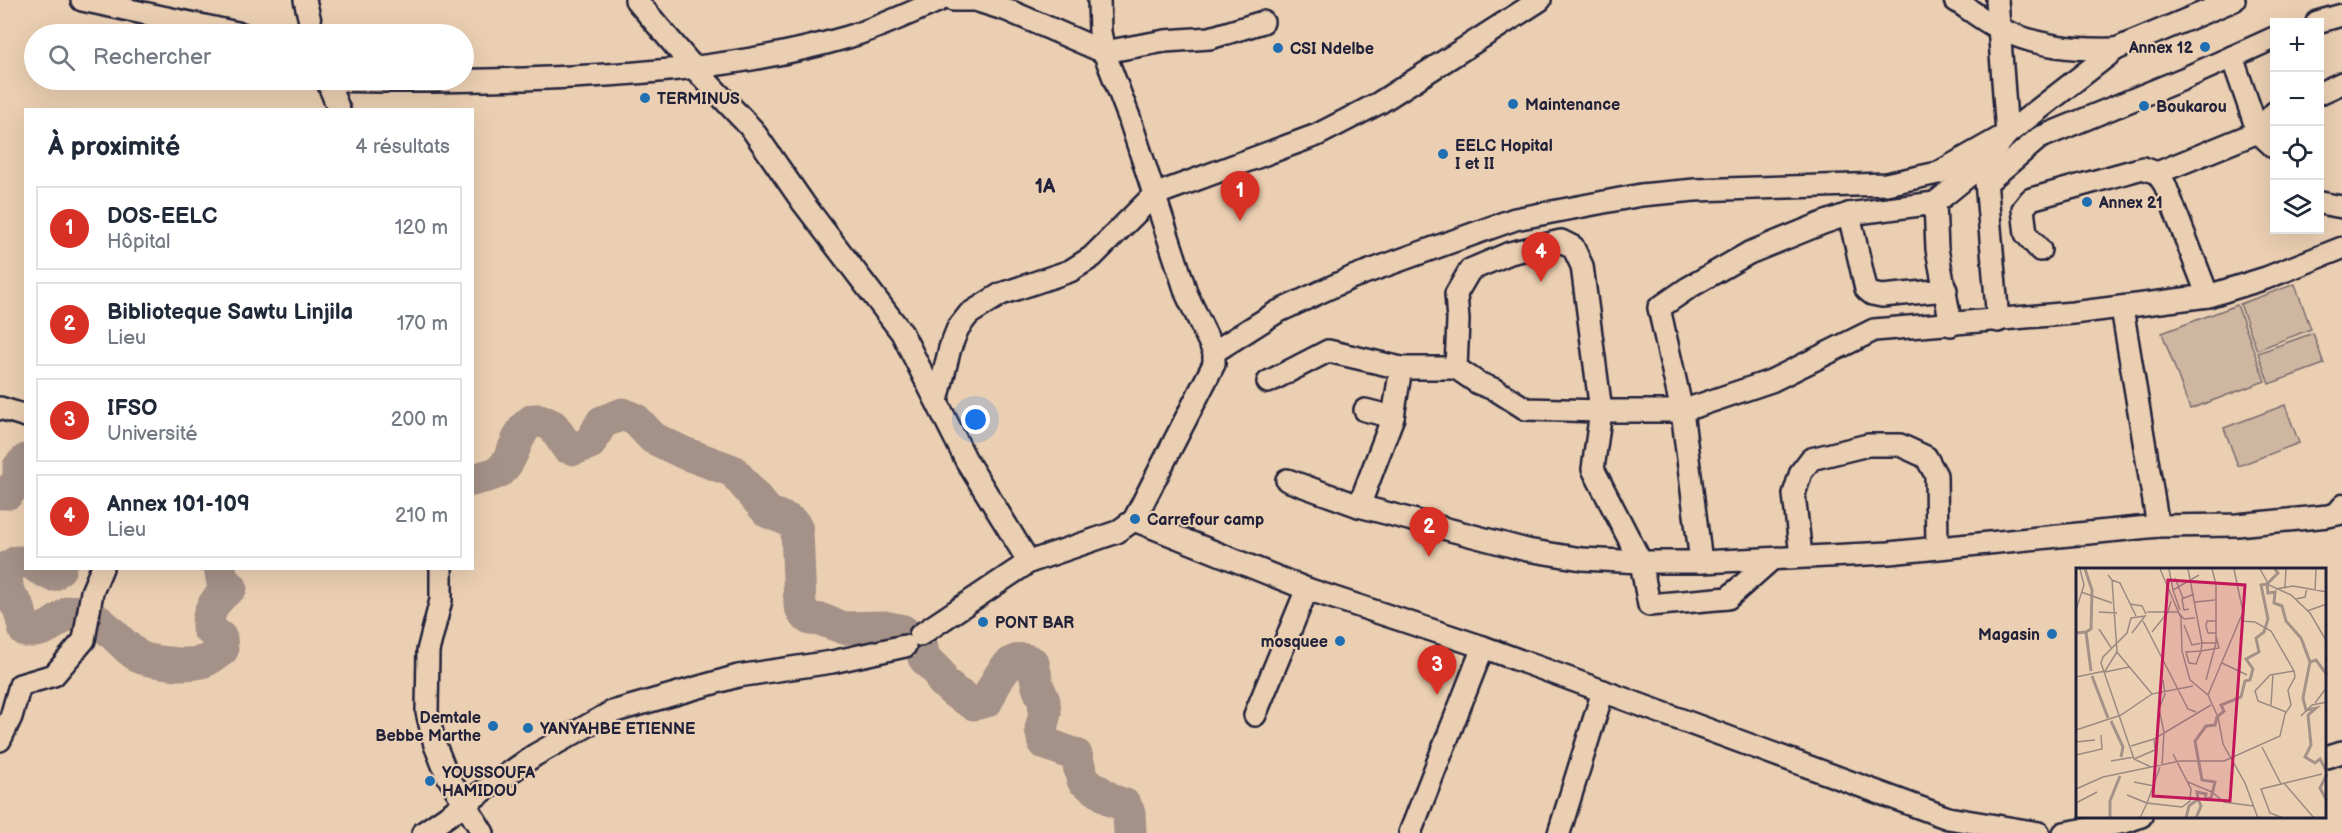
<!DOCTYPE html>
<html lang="fr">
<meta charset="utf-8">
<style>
:root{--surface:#fff;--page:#f2f2f3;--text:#1f2937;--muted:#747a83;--line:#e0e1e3;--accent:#d93025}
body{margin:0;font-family:"Balsamiq Sans",sans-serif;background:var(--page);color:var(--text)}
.controls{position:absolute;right:18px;top:18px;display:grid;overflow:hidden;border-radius:0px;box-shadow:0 6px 24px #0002}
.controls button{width:54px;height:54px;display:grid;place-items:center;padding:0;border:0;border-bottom:2px solid var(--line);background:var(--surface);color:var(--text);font:30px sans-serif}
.you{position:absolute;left:976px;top:420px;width:21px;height:21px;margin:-15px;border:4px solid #fff;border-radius:50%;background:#1a73e8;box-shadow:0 0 0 9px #1a73e833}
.badge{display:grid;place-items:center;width:39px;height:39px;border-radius:50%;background:var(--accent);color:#fff;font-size:20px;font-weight:700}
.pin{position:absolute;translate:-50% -50px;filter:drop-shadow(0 2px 3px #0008)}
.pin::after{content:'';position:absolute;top:32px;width:21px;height:18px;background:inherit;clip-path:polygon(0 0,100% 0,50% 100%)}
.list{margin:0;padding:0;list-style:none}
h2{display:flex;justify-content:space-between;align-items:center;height:78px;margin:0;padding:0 24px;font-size:26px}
h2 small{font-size:20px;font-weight:400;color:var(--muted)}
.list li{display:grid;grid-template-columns:39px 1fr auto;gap:18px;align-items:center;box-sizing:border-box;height:84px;margin:0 12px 12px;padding:0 12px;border:2px solid var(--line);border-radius:0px}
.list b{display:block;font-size:22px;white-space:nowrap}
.list p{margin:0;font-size:20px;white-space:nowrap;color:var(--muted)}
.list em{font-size:20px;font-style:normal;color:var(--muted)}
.icon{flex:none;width:33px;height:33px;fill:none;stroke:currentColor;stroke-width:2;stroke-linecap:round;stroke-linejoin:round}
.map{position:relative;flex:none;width:2342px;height:833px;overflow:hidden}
.search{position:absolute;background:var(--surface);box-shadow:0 6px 24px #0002;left:24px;top:24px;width:450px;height:66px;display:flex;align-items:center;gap:15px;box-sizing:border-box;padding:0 21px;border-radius:33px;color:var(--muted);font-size:22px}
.panel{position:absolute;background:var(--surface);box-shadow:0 6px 24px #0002;left:24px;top:108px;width:450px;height:462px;border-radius:0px}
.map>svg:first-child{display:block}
.green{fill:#ceb6a1;stroke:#786c6e;stroke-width:1.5}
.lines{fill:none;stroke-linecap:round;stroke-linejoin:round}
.stream{stroke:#706569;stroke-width:5}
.river{stroke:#a49187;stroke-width:33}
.lane-casing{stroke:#22223b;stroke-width:15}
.street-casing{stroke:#22223b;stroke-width:26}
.lane{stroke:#ebcfb2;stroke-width:10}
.street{stroke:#ebcfb2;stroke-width:21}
.poi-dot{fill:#1f6fb2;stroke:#ebcfb2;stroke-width:2}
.labels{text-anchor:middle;stroke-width:4.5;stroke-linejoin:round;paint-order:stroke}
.poi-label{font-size:16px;font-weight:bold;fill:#22223b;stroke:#ebcfb2;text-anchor:start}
.quarter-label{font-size:20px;font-weight:bold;fill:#22223b;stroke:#ebcfb2}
.inset-river{fill:none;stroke:#a49187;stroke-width:3}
.inset-road{fill:none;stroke:#9b8a82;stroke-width:1.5}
.view{fill:#c2185b;fill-opacity:0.15;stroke:#c2185b;stroke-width:3}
.inset-edge{fill:none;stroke:#22223b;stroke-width:3}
</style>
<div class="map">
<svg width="2342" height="833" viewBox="0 0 2342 833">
<rect width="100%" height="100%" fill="#ebcfb2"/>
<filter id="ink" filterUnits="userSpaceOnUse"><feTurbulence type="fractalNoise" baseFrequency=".0167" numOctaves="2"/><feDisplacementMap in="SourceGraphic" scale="12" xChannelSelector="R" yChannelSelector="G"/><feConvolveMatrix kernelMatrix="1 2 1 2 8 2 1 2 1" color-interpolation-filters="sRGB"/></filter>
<g filter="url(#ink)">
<g class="green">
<path d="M2295 284 2311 329 2257 350 2240 304Z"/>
<path d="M2237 305 2265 381 2190 409 2162 333Z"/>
<path d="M2313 333 2324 364 2269 384 2258 353Z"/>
<path d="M2285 405 2299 443 2238 466 2224 428Z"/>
</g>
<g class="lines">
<path class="stream" d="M0 493V494"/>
<g class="river">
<path d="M472 480C481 477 493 476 500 471 516 457 515 431 533 420H540L553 426 567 447 574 449 590 443 602 422 623 414 636 420 653 438 684 453 733 471 768 512 788 520 794 524 797 530 800 605 804 614 810 619 822 620 844 628 884 627 903 631 922 649 924 658 939 673 942 681 954 692 974 704 987 701C994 685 1009 648 1033 663L1038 687 1044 701 1045 713 1041 729 1044 743 1076 755 1083 780 1113 801 1125 805 1129 813 1130 833"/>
<path d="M1 493H8L19 480V467L26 460"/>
<path d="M26 562H17L5 569 8 593 19 608 25 631C45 633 54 623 70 612 96 605 120 648 142 658 153 662 168 663 179 664 201 664 205 663 222 650L221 638 208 628C207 609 217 598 231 587L223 583 220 568"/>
<path d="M38 568 52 575 60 568"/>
</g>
<g class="lane-casing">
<path id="lane" d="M2330 513 2342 499"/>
</g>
<g class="street-casing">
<g id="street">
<path d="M82 0 242 34"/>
<path d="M305 0 313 34"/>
<path d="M636 0 694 68 752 129 804 204 902 333 966 460 1029 562"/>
<path d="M953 0H975L1007 10 1104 52 1165 41 1210 38 1263 22"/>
<path d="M1099 0 1100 32 1104 52 1129 117 1187 295 1214 352"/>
<path d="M1955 0C1969 9 1983 20 1998 28 2038 47 2073 50 2116 49"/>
<path d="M2317 22 2342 15"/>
<path d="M2274 38 2232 57 2258 132 2274 147"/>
<path d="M327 80 339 110"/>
<path d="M333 80C397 82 460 81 524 79 633 75 742 68 848 37 879 28 910 13 940 0"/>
<path d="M2320 93 2342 83"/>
<path d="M1985 169 1998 321"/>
<path d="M2157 173 2258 132 2274 113"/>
<path d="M1986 183 2039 138 2183 79 2232 57"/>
<path d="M2320 203 2342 207"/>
<path d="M1849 214 1866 289 1872 294 1882 296 1946 290"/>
<path d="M2040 250 2026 234 2023 209 2031 199 2143 168 2157 173 2165 185 2208 296"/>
<path d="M2122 308 2158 526"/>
<path d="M1951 325 1937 249 1935 203 1984 163 2007 134 1997 0"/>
<path d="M1268 382 1328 351 1401 368"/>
<path d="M937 401 950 348 958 328 969 314 1001 294 1070 271 1092 257 1154 195 1317 135 1379 103 1540 0"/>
<path d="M0 408 26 416"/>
<path d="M1365 410 1393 417 1401 368H1456"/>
<path d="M1287 480 1359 506 1527 550 1582 559 1641 562H1701L1889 553 2158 526 2237 525 2328 516 2342 513"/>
<path d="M1359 506 1393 417"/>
<path d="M1134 520 1307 589 1483 647 1948 818 2039 833"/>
<path d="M1801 556 1794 494 1801 472 1811 459 1868 445H1900L1926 457 1936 475 1937 548"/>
<path d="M1772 559 1728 598 1649 605 1641 562 1593 469 1601 411 1526 409 1496 390 1478 383 1456 368 1458 320 1456 294 1470 270 1510 253 1561 241 1573 247 1582 266 1601 411H1682L1659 308 1688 288 1749 253 1823 223 1849 214 1935 203"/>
<path d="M1701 562 1682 411 1771 381 1874 330 2073 313 2208 296 2266 278 2342 248"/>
<path d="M441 568V600L428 651 427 712 435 745 447 775 483 833"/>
<path d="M920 635 1029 562 1117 532 1134 520 1214 364V352L1277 312 1353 277 1515 219 1641 195 1695 190 1886 184 1938 173 2007 134 2116 49 2234 0"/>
<path d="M1255 715 1307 589"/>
<path d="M0 740 11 717 20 685 54 675 84 640 92 592 102 568"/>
<path d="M2326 757 2342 752"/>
<path d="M423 833 535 755 612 712 738 676 832 662 905 646"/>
<path d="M1410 833 1483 647"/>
<path d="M1559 833 1603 691"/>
<path d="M2064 833 2125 822 2141 816"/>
</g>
</g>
<use href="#lane" class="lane"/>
<use href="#street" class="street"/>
</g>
</g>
<g class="poi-dot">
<circle cx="2205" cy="47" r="6"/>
<circle cx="1278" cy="48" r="6"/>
<circle cx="645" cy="98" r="6"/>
<circle cx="1513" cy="104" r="6"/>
<circle cx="2144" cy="106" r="6"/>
<circle cx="1443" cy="154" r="6"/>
<circle cx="2087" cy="202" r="6"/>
<circle cx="1135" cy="519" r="6"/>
<circle cx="983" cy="622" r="6"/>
<circle cx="2052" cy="634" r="6"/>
<circle cx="1340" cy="641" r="6"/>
<circle cx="493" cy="726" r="6"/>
<circle cx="528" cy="728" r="6"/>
<circle cx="430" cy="781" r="6"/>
</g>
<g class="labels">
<g class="poi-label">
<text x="2193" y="53" text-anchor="end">Annex 12</text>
<text x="1290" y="54">CSI Ndelbe</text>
<text x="657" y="104">TERMINUS</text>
<text x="1525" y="110">Maintenance</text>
<text x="2156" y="112">Boukarou</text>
<text x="1455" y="151">EELC Hopital<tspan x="1455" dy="18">I et II</tspan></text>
<text x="2099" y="208">Annex 21</text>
<text x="1147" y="525">Carrefour camp</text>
<text x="995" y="628">PONT BAR</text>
<text x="2040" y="640" text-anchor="end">Magasin</text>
<text x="1328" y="647" text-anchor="end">mosquee</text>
<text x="481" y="723" text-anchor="end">Demtale<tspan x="481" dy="18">Bebbe Marthe</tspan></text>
<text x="540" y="734">YANYAHBE ETIENNE</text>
<text x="442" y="778">YOUSSOUFA<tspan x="442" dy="18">HAMIDOU</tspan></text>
</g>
<g class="quarter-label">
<text x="1045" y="193">1A</text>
</g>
</g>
<g transform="translate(2076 568)">
<rect width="250" height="250" fill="#ebcfb2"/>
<path class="inset-river" d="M9 1 16 22 15 61 10 64M199 1 202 5 191 16 192 25 199 24 198 35 206 38 210 53 225 70 234 94 227 130 230 142 240 140 232 147 235 177 229 189 239 195 244 191 251 204M0 65 10 64 15 103M234 94 240 92 251 107M16 108 32 150M35 153 47 179 45 189M251 206 244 220 251 233M122 231 121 224 130 226 129 231 135 230 139 214 126 212 119 173 130 158 139 157 141 149 148 143 145 137 165 129 169 113 174 112 177 101 170 91 183 84 180 70 188 64 192 51 185 17 191 16M34 250V233L44 208M110 250 113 238 122 231 125 238 120 250"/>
<path class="inset-road" d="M84 1 105 50 106 83 114 112 132 127 141 147M93 1 97 22 123 7M112 1 126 75H140M184 1 193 17 215 27 234 45 251 74M99 10 107 30M36 12 44 15 60 48M209 19 210 1M200 21 217 18 251 24M97 22 104 42M239 22 240 1M5 24 36 35M220 31 229 29 231 20M119 34 139 32M54 36 66 38 70 46M113 41 108 42 106 31 118 26M0 42 8 17 4 1M231 43 251 36M23 44 41 45M71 44H102L108 51 119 50M67 53 112 141 120 144M108 57 116 77 126 75 125 83 110 84 113 95 120 96 125 83 143 80 140 68M23 61 36 81M76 64 92 44 95 33M56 65 69 48 55 50 51 65 27 89 25 95 58 191 75 199M140 65H132L130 58 131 53H140M40 83 76 126 117 118M146 95 171 107M29 104 53 99M0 109 29 103 41 84 36 12 32 7M130 112 140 75V16L136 1M132 127 167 44 158 1M239 135 251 119M195 137 197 106M210 144 182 133 179 123 194 107 218 103M225 148 236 137 251 134M142 149 147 176 169 215 182 250M0 162 45 147 76 126M0 168V232M0 174 19 172M55 178 78 171 135 137M186 179 205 216M0 187 26 181 25 167M58 191 79 182 78 171M35 193 58 189M86 198 88 164 83 141 89 126 87 112M84 199 71 235 106 239 114 233 115 221 97 186M58 214 78 218M112 214 136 224 148 234 177 238M208 215 238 250M0 221 27 209 104 193H148L204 168 209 146 215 137 212 122 219 109 218 103 195 63 179 54 165 53M51 227 71 235 64 250M0 235 21 224M207 250 194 245 185 221 246 206"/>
<path class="view" d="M92 12 169 17 154 233 77 228Z"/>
<rect width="250" height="250" class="inset-edge"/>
</g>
</svg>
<div class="controls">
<button>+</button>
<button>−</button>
<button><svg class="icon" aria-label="locate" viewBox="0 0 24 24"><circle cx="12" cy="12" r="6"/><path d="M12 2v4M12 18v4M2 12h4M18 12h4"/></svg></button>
<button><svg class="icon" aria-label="layers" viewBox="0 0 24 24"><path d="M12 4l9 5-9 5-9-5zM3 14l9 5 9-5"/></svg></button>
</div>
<div class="you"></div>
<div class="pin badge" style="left:1240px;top:221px">1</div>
<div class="pin badge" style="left:1429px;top:557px">2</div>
<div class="pin badge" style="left:1437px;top:695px">3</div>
<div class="pin badge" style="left:1541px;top:282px">4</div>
<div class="search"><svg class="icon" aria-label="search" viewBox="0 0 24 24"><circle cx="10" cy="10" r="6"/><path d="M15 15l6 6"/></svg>Rechercher</div>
<section class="panel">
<h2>À proximité<small>4 résultats</small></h2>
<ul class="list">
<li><span class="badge">1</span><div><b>DOS-EELC</b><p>Hôpital</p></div><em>120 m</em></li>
<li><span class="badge">2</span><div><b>Biblioteque Sawtu Linjila</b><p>Lieu</p></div><em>170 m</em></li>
<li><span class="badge">3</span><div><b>IFSO</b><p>Université</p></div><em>200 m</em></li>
<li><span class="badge">4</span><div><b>Annex 101-109</b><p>Lieu</p></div><em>210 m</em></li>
</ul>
</section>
</div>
